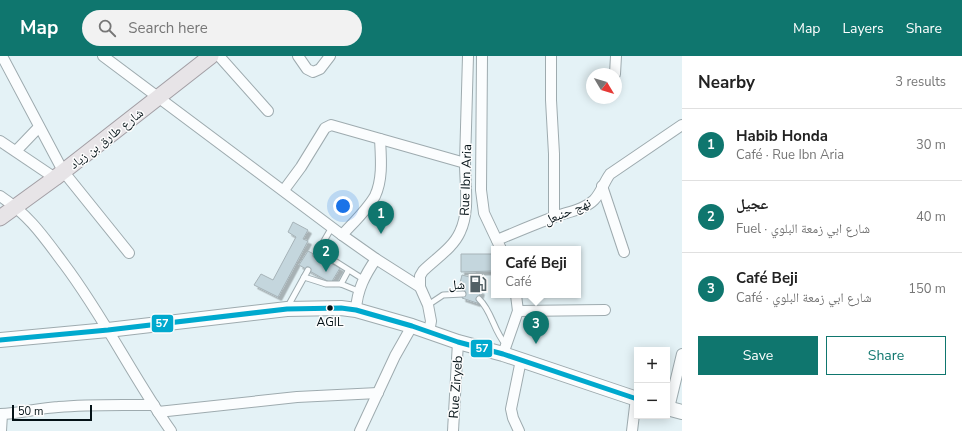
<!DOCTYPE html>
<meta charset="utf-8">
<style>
:root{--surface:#fff;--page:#f2f2f2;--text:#222;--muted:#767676;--line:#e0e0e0;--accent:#0f766e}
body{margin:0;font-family:"Nunito Sans","Noto Naskh Arabic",sans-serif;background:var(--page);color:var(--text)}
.controls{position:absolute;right:12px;bottom:12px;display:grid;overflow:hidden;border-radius:0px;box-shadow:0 2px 10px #0003}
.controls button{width:36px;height:36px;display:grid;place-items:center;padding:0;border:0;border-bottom:1px solid var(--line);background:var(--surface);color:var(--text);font:20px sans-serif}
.compass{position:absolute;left:586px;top:12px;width:36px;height:36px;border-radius:50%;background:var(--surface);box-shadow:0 2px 10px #0003;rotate:128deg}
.scale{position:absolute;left:12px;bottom:10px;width:80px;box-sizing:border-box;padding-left:4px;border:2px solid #041217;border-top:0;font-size:11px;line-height:14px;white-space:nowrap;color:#041217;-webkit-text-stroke:3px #fdfdfd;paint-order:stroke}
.you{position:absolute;left:343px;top:150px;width:14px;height:14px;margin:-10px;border:3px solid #fff;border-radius:50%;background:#1a73e8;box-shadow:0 0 0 6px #1a73e833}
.badge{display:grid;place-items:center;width:26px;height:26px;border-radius:50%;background:var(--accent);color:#fff;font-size:13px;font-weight:700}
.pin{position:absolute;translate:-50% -33px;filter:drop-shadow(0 1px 2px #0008)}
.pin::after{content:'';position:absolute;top:21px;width:14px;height:12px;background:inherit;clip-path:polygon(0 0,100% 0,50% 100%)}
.popup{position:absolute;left:491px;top:190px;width:90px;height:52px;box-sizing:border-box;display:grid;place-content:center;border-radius:0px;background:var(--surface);filter:drop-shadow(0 1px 3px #0005);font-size:13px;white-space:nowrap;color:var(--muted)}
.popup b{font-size:15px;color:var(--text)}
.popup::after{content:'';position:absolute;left:50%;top:100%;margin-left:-8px;border:8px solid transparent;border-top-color:var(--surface)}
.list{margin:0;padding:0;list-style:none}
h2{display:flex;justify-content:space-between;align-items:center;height:52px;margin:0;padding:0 16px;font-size:17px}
h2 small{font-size:13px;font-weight:400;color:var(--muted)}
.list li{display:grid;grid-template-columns:26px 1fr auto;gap:12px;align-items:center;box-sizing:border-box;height:72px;padding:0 16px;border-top:1px solid var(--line)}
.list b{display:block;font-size:15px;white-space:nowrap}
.list p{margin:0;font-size:13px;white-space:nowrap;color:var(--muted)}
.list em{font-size:13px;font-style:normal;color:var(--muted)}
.actions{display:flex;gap:8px;padding:12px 16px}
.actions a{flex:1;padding:9px 0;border:1px solid var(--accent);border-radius:0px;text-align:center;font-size:14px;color:var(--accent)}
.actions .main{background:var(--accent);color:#fff}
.icon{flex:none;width:22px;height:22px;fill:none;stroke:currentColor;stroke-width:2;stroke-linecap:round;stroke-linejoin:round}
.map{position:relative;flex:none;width:682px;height:375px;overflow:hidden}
header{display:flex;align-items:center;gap:24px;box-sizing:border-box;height:56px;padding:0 20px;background:var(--accent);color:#fff}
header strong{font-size:19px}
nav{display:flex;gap:22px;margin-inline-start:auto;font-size:14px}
.search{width:280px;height:36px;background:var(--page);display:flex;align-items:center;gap:10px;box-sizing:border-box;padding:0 14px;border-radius:22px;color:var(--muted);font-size:15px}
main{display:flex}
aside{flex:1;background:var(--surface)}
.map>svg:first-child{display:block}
.building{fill:#c4d6dd;stroke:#a6b3b8;filter:url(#shadow)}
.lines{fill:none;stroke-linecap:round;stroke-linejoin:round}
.service-casing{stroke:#9eabaf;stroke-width:7}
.minor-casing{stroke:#9eabaf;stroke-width:12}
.secondary-casing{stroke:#9eabaf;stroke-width:16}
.primary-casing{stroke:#a29ea4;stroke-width:17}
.service{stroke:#fbfdfe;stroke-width:5}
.minor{stroke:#fbfdfe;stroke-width:10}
.secondary{stroke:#fbfdfe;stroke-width:14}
.primary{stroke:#e7e4e7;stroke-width:15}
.bus-1-casing{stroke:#fdfdfd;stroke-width:8}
.bus-1{stroke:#00a9ce;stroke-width:5}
.bus-dot{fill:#041217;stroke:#fdfdfd;stroke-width:1.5}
.labels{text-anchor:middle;stroke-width:3;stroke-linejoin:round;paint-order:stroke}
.bus-label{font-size:12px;fill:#041217;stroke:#fdfdfd}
.street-label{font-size:13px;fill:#041217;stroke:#fdfdfd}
.poi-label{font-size:13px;fill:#041217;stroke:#fdfdfd;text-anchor:end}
.line-badge{stroke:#fdfdfd;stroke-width:1.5}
.badge-label{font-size:11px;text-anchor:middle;font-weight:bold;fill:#fff}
</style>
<header>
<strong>Map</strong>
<div class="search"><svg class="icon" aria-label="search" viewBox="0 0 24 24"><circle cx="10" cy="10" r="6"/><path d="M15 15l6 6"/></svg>Search here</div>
<nav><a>Map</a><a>Layers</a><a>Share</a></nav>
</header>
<main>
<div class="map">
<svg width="682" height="375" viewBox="0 0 682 375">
<defs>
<filter id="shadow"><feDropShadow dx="3.5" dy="3.5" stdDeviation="0" flood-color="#0004"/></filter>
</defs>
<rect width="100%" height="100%" fill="#e4f2f6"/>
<g class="building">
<path d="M293 166 308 174 303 183 308 185 278 241 254 229 261 218 273 224 296 181 288 176Z"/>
<path d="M308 195 340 212 331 227 299 209Z"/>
<path d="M461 198H492V215L461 216Z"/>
<path d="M462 219 477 223 474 233 481 235 477 247 462 242 465 233 459 231Z"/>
</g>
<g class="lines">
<g class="service-casing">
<g id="service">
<path d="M319 195 363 223"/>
<path d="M316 199 332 171"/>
<path d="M304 221 326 228H341L358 235"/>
<path d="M341 228 348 215"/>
<path d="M479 243C492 255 493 274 506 289"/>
<path d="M428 249 443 239 463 238"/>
<path d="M287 252 308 214"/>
</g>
</g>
<g class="minor-casing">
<g id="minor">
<path d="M2 0 63 115 129 197"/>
<path d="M103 0 342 179 376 203 420 231 428 249 431 265 429 276"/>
<path d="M219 0 268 55"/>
<path d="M298 0 307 13 313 16 320 13 330 0"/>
<path d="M482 0 481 134 484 157 501 193"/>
<path d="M551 0V44L554 98V161"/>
<path d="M615 18 616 0"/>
<path d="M0 85 55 122"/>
<path d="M16 95 39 71"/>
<path d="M602 130 624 196"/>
<path d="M284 134 301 111 325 72 331 69 465 107"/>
<path d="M0 140C30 160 43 180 64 208 104 261 133 321 171 375"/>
<path d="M342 179C353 167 367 154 375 140 383 123 381 102 380 83"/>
<path d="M497 184C516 176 535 168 554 161 567 156 584 154 594 144 601 137 604 126 610 118L682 69"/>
<path d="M420 231V220L423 215C435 203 453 192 460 176 470 155 465 129 465 107 466 71 467 36 468 0"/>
<path d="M356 254C357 234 365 219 376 203"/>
<path d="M518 255 605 254"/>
<path d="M503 298 518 255 516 239"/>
<path d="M669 352 682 298"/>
<path d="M158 356 297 341 378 337"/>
<path d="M0 358C19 358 38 352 58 351 90 348 122 349 154 349"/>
<path d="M1 375 2 358"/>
<path d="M360 375 395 300 412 270"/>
<path d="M453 375 458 286"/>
<path d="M519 375 513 362 511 353 521 304"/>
<path d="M632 375 636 342"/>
</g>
</g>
<g class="secondary-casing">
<g id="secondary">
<path d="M0 284 108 274 287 253 341 252 356 254 412 270 458 286 503 298 637 343"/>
<path d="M667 352 682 356"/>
</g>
</g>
<g class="primary-casing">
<path id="primary" d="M0 162 55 122 211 0"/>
</g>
<use href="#service" class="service"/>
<use href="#minor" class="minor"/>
<use href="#secondary" class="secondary"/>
<use href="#primary" class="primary"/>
<g class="bus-1-casing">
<path id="bus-1" d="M0 284 108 274 287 253 341 252 356 254 412 270 458 286 503 298 637 343"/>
</g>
<use href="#bus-1" class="bus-1"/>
</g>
<defs>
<g id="fuel-bare" transform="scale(1.38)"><path d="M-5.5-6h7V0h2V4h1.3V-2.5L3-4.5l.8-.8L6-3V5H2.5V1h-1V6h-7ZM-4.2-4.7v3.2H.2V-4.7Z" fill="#526065" stroke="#fdfdfd" stroke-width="2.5" paint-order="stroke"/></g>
</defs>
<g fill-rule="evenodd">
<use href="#fuel-bare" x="478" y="228"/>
</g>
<circle class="bus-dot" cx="330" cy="252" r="3.5"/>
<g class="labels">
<g class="bus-label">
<text x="330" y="270">AGIL</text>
</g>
<g class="street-label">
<text transform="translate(106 82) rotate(-38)" y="5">شارع طارق بن زياد</text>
<text transform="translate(465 124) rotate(-88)" y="5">Rue Ibn Aria</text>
<text transform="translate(567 155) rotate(-23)" y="5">نهج حنبعل</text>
<text transform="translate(455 331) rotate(-86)" y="5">Rue Ziryeb</text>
</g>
<g class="poi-label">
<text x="465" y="233">شل</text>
</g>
</g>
<g class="line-badge">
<rect x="151" y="258" width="23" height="19" rx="4" fill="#00a9ce"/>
<rect x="470" y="283" width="23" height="19" rx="4" fill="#00a9ce"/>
</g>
<g class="badge-label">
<text x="162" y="271">57</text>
<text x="482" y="296">57</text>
</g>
</svg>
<div class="controls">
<button>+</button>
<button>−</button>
</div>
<svg class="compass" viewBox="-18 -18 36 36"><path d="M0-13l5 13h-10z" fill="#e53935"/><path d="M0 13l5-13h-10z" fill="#767676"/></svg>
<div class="scale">50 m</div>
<div class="you"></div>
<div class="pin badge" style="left:381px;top:178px">1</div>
<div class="pin badge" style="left:326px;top:216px">2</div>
<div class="pin badge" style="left:536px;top:288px">3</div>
<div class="popup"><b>Café Beji</b>Café</div>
</div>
<aside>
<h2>Nearby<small>3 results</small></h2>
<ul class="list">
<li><span class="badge">1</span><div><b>Habib Honda</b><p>Café · Rue Ibn Aria</p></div><em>30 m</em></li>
<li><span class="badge">2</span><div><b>عجيل</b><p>Fuel · شارع ابي زمعة البلوي</p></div><em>40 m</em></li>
<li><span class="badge">3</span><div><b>Café Beji</b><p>Café · شارع ابي زمعة البلوي</p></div><em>150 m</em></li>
</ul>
<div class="actions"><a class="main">Save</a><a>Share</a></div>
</aside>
</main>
